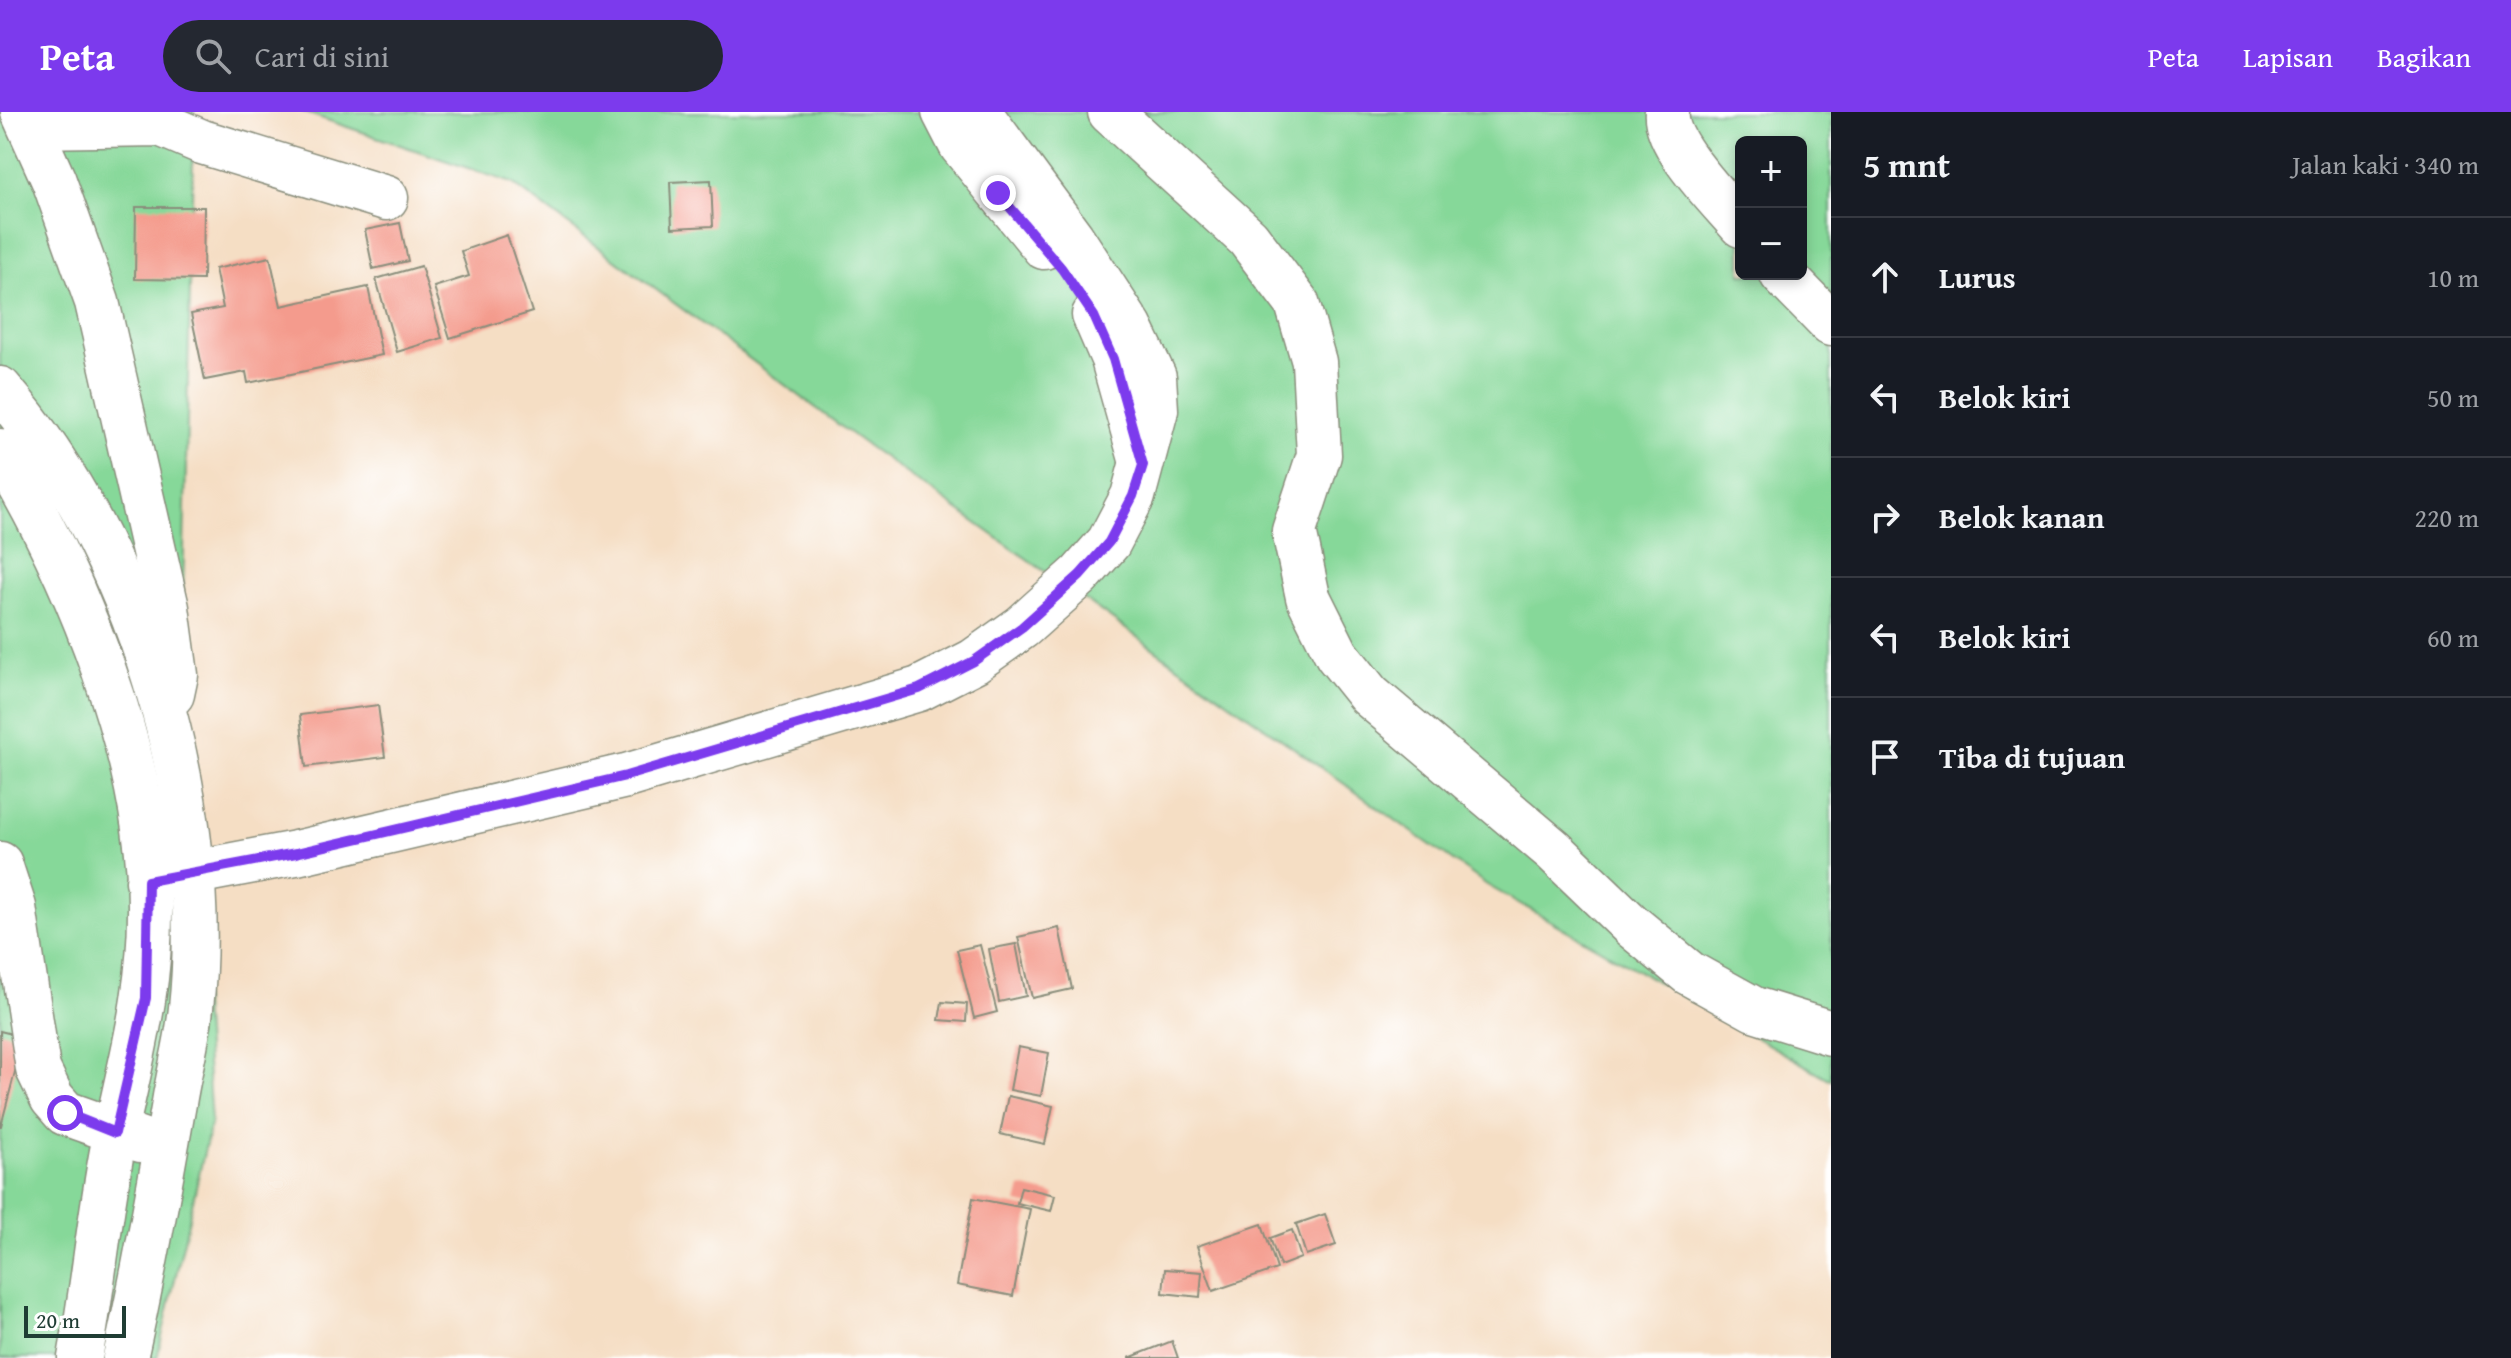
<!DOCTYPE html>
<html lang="id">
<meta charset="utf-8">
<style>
:root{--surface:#171b24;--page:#242831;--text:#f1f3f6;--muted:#9ea1a6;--line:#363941;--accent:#7c3aed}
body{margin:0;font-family:"Gentium Book Plus",serif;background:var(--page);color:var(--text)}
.controls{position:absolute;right:24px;top:24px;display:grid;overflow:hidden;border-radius:12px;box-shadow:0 4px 12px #0003}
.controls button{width:72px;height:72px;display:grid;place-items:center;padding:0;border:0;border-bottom:2px solid var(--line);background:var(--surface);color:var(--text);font:40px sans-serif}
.scale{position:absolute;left:24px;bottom:20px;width:102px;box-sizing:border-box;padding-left:8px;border:4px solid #1f3d34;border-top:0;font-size:22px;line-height:28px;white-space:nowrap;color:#1f3d34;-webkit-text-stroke:6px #fff;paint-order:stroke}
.stop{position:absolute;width:24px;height:24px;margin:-18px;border:6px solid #7c3aed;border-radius:50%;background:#fff}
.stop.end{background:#7c3aed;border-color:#fff;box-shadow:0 2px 8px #0008}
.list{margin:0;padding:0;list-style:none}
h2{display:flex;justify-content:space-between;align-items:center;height:104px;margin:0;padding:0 32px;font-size:34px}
h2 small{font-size:26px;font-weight:400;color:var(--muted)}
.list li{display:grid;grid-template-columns:52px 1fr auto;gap:24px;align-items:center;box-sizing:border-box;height:120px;padding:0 32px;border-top:2px solid var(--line)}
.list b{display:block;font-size:30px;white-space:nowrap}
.list em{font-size:26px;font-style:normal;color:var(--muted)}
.icon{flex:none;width:44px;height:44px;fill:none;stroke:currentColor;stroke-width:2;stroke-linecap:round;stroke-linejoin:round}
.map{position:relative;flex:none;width:1831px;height:1246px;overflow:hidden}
header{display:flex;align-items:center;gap:48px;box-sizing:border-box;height:112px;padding:0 40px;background:var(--accent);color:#fff}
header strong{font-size:38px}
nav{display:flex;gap:44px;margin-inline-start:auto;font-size:28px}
.search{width:560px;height:72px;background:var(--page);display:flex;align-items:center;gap:20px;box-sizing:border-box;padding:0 28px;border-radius:44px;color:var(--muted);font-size:30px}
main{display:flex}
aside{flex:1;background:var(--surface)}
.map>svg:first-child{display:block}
.green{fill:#86d899;stroke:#528a66;stroke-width:2;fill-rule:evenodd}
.building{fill:#f49b8d}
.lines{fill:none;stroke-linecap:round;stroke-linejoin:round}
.minor-casing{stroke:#8a8e7c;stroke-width:47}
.minor{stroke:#fff;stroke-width:44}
.route{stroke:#7c3aed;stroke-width:10}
</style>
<header>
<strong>Peta</strong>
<div class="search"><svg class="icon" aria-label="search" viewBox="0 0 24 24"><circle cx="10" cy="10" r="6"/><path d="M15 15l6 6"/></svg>Cari di sini</div>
<nav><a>Peta</a><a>Lapisan</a><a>Bagikan</a></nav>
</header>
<main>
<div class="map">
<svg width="1831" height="1246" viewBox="0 0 1831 1246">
<rect width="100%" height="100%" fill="#fff"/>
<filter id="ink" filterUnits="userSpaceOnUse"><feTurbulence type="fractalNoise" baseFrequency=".0125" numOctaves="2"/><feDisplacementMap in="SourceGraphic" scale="16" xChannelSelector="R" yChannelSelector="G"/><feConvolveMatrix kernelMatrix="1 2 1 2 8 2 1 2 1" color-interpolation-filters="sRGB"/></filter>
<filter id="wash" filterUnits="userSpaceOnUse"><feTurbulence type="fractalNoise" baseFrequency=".006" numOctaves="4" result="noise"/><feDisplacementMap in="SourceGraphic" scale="32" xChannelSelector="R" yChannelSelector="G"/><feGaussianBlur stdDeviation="1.8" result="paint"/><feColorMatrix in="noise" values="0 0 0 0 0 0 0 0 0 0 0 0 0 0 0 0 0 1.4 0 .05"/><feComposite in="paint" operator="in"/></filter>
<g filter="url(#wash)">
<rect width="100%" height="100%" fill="#f5dec4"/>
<g class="green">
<path d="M0 0H194L181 569 211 1010 157 1246H0Z"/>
<path d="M303 0H1831V968L1487 773 862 330 512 71ZM1741 30H1801V162H1741Z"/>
</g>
<g id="blocks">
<g class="building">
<path d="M711 68 713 114 672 116 670 70Z"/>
<path d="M136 95H204L203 168 135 167Z"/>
<path d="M400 111 408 149 373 157 365 118Z"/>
<path d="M507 123 532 200 450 226 434 175 469 164 461 139Z"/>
<path d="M270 145 281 194 368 175 382 243 248 271 246 260 205 268 191 202 223 196 215 157Z"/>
<path d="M421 154 442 226 397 240 376 167Z"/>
<path d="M378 593 385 645 306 655 300 603Z"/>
<path d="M1059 816 1072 877 1032 886 1018 825Z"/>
<path d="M1016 832 1026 884 999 890 989 837Z"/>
<path d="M980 833 997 900 974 906 957 838Z"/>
<path d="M942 890 967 892 966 910 939 908Z"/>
<path d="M0 919 24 925 1 1014H0Z"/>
<path d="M1018 935 1049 941 1041 984 1010 978Z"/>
<path d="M1008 984 1053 994 1045 1032 1000 1022Z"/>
<path d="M1021 1075 1055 1083 1051 1099 1017 1091Z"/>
<path d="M973 1086 1030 1097 1013 1184 957 1173Z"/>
<path d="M1325 1102 1336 1133 1306 1143 1296 1112Z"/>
<path d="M1262 1112 1277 1157 1213 1179 1197 1134Z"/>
<path d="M1292 1118 1301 1146 1280 1154 1270 1126Z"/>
<path d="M1165 1157 1202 1160 1200 1185 1163 1181Z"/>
<path d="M1172 1229 1178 1246H1129Z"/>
</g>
</g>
</g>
<g filter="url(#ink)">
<use href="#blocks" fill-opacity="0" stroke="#8a8e7c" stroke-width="2"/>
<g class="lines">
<g class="minor-casing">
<g id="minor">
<path d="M23 0 54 69 97 190 167 496 176 563 172 582"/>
<path d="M944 0 961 33 1044 135"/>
<path d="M1110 0 1248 126 1297 191 1314 250 1319 343 1294 419 1308 485 1337 543 1369 583 1553 738 1632 814 1689 861 1754 897 1831 921"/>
<path d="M1667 0C1663 32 1721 89 1741 113"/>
<path d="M32 14 160 12 202 30 386 86"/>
<path d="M1782 162 1831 212"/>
<path d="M1094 203 1113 247 1141 347"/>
<path d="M0 277C136 433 213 690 191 896 188 928 179 959 174 991 159 1077 144 1161 125 1246"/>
<path d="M0 339C77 465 149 644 150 793 151 877 133 939 116 1019 100 1094 94 1171 80 1246"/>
<path d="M0 752 14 795 38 957 52 986 65 1001 141 1028"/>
<path d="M148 769 296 741 626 664 919 577 974 549 1022 515 1080 463 1109 430 1133 384 1156 298 1154 265 1130 215 1072 126 979 0"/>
</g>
</g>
<use href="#minor" class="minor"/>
</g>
</g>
<g class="lines" filter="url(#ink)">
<path class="route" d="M65 1001 115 1021 146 886 148 769 296 741 626 664 919 577 974 549 1022 515 1080 463 1109 430 1133 384 1143 353 1113 247 1094 204 1062 157 998 81"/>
</g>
</svg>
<div class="controls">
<button>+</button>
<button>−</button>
</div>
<div class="scale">20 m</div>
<div class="stop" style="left:65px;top:1001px"></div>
<div class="stop end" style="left:998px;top:81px"></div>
</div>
<aside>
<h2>5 mnt<small>Jalan kaki · 340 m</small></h2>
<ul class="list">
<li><svg class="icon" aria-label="ahead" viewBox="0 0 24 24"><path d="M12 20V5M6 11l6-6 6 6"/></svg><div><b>Lurus</b></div><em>10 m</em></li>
<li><svg class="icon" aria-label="left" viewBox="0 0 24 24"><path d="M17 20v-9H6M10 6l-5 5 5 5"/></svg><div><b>Belok kiri</b></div><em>50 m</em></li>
<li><svg class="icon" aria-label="right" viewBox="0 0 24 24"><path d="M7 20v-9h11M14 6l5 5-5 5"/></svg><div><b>Belok kanan</b></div><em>220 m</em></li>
<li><svg class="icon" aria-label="left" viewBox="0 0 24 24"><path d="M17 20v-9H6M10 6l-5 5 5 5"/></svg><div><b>Belok kiri</b></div><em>60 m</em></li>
<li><svg class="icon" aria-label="arrive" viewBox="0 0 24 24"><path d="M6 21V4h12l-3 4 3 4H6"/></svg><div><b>Tiba di tujuan</b></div></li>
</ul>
</aside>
</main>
